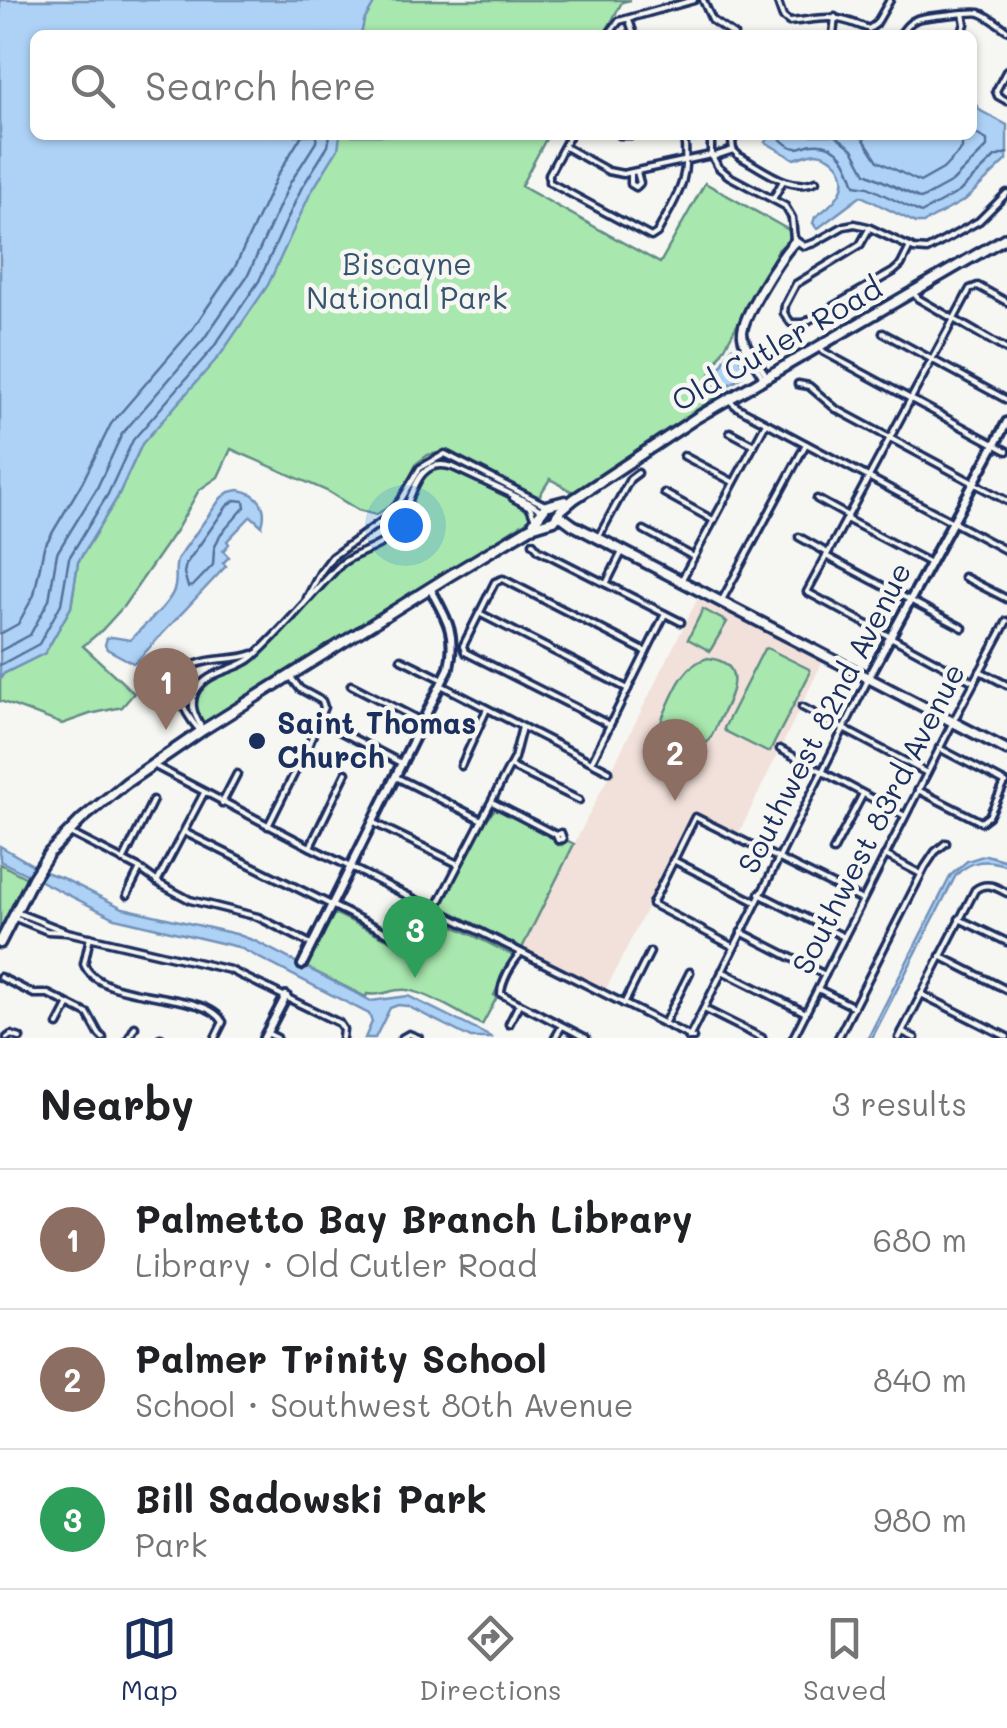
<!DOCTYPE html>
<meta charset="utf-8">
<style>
:root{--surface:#fff;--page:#f6f6f6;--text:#202124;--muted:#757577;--line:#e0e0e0;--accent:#1b2f5e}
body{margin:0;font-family:Mali,sans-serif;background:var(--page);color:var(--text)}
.you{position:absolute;left:405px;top:525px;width:35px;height:35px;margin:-25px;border:8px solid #fff;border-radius:50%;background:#1a73e8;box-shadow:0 0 0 15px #1a73e833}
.badge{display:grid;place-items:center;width:65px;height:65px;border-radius:50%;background:var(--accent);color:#fff;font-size:32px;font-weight:700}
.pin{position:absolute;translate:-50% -82px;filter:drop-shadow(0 2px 5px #0008)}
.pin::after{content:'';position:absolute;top:52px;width:35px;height:30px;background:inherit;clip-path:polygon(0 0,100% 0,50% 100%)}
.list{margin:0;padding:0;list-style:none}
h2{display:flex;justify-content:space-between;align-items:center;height:130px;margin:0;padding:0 40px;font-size:42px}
h2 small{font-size:32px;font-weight:400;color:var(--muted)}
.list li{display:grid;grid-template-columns:65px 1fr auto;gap:30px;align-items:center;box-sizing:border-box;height:140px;padding:0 40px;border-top:2px solid var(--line)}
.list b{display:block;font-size:38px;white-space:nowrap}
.list p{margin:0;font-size:32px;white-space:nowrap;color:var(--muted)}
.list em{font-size:32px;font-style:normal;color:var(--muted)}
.icon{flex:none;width:55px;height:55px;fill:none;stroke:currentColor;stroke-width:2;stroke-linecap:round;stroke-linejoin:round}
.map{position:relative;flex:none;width:1007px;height:1038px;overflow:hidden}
.search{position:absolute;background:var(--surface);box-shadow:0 2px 8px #0004;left:30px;right:30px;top:30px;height:110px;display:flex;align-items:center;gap:25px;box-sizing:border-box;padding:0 35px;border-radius:15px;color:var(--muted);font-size:38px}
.sheet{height:550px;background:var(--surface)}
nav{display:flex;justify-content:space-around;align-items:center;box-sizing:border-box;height:140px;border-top:2px solid var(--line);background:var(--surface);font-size:28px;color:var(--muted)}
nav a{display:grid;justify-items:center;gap:5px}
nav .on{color:var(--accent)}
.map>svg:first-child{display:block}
.built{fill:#f2e1da}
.green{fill:#a8e7ae;stroke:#628b86;stroke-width:2.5}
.water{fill:#add2f6;stroke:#7391b9;stroke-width:2.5}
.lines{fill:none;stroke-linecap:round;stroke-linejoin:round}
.shore{stroke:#55709b;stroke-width:2.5}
.minor-casing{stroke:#1b2f5e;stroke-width:11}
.tertiary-casing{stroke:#1b2f5e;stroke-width:14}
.secondary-casing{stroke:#1b2f5e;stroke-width:15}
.minor{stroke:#f6f6f2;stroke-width:4}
.tertiary{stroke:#f6f6f2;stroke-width:6}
.secondary{stroke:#f6f6f2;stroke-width:8}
.poi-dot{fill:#1b2f5e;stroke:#f6f6f2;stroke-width:4}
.labels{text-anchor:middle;stroke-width:9;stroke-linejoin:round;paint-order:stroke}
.park-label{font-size:30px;fill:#37546e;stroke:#f6f6f2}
.street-label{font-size:30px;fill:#1b2f5e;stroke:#f6f6f2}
.poi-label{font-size:30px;font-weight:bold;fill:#1b2f5e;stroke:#f6f6f2;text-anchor:start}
</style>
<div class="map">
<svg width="1007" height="1038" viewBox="0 0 1007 1038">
<rect width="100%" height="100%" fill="#f6f6f2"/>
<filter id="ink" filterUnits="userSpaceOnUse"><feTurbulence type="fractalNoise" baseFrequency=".01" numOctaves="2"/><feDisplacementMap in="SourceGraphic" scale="20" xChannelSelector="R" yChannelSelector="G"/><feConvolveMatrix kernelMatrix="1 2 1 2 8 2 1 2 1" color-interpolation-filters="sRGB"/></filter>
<g filter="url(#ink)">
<path class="built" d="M698 598 823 661 738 835 694 815 606 989 522 948Z"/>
<g class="green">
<path d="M0 0H631L622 2 604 35H35V135H548L521 186 660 263 705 183 787 229 790 231 791 238 778 250 702 389 719 395 573 492 550 479 538 498 449 451 428 455 417 463 397 501 376 515 358 510 327 491 231 449 218 477 199 490 177 529 123 607 102 630 83 646 134 693 122 707 90 714 62 724 0 701V680L3 674 45 653 71 607 78 562 117 498 142 444 0 592Z"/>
<path d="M444 466 523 505 529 510 530 519 203 725 196 715 195 702 196 696 205 685 255 658 351 559 383 545 398 533 418 479 428 470Z"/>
<path d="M703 609 727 622 710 651 688 639Z"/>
<path d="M767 648 809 669 810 673 770 751 767 752 725 731 724 728 764 649Z"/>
<path d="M708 658C749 663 731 697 719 720 715 729 711 741 702 747 681 764 659 741 662 719 672 697 682 664 708 658Z"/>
<path d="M496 808 553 837 557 845H562L566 840 574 844 522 948 442 907 480 827Z"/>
<path d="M0 864 27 878 0 930Z"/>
<path d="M336 914 412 951 420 947 434 919 438 918 512 955 513 958 494 995 497 997 482 1025C462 1015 428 993 407 990 393 988 381 997 367 994L366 997 306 967 333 916Z"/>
</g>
<g class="water">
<path d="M0 0H376L364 21 361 35H35V135H340L338 149 310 194 268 285 221 354 142 444 117 498 78 562 71 607 45 653 3 674 0 679Z"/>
<path d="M972 100 981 111 1007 125V160L965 200 923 223H916L861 196 817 229 813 223 815 217C831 206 854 187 838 165 833 159 825 154 817 153 810 153 801 157 794 159L765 142 772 135H972Z"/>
<path d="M732 347C752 373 748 378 718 389L712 385 711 383Z"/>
<path d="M239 490C259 493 268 507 262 526L251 516 227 541 229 544 223 551 229 557 223 563 226 566 136 662 133 663 107 649 105 645 107 638 112 637 130 640C142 627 169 605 174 590 178 579 173 569 178 558L221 498 229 492Z"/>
<path d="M0 846 43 871 62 878 123 908 236 934 255 941 371 1001 408 996 493 1038H471L407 1006 398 1005 390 1008 375 1038H365L372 1022 369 1014 238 947 115 918 0 861Z"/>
<path d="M986 855 1007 861V866C987 858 971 860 956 875L872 1038H868L951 875 967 861Z"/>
</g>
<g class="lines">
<g class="shore">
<path d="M777 135C781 140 789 148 797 148 803 148 807 144 813 144 840 141 849 165 855 185L868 187 921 213 959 192 995 157 1007 153"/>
<path d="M835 135 853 149 866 173 921 199 952 182 987 147V140L972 132"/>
<path d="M861 135 878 161 920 182 943 169 962 149V143L951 135"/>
<path d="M235 500 244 501 245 507 220 535 214 549 213 565 193 586 188 587 184 573 186 564 227 506Z"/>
<path d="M0 634 18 624 34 595 44 547 83 481 111 424 191 331 235 267 277 176 302 135"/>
<path d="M0 651 30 635 49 600 57 553 97 488 122 434 203 340 248 275 290 183 316 142 317 135"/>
<path d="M0 665 39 644 61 604 69 558 108 494 133 440 213 348 259 281 301 189 328 146 330 135"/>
</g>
<g class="minor-casing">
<g id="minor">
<path d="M703 0 712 20 734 35"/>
<path d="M777 0 783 17 789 22C828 18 831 13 869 29L876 24 890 0"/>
<path d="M629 20 634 35"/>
<path d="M608 35 619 21 694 0"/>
<path d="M833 35 835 17"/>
<path d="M900 35C905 28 909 22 917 19 922 17 976 11 980 13 989 16 998 24 1007 30"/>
<path d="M961 35 965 24 963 13"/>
<path d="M1007 70 996 91 998 96 1007 101"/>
<path d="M570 135 549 174V182L651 237 657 233C678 194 690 182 684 135"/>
<path d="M620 135H631"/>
<path d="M711 135V154L718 167 729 176 785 206 792 218 794 239 804 246 814 243 844 226 855 224 868 227 914 249 927 250 979 221 1007 193"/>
<path d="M565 147 608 171 623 174 711 155"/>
<path d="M733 150 739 156C762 168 790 193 816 181"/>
<path d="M733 150 732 142 736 135"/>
<path d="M712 157 733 150"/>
<path d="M631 174V184L636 187 640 183 637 172"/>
<path d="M773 199 783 181"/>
<path d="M869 229 860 245 796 284 785 305 784 313 791 323H804L893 272 901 265 910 247"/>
<path d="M913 293 919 299 1007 350"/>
<path d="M883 333 1007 400"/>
<path d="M818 346 824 352 1007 451"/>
<path d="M767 376C760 364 745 347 744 333 744 317 784 253 797 242"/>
<path d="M763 378C756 365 743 350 741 336 738 318 781 252 795 239"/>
<path d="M798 384 809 386 836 409 1007 501"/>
<path d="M730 401 737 407 1007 551"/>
<path d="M730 432 754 445"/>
<path d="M684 456 733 482"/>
<path d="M664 493 713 520"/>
<path d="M513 498 530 507 534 517"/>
<path d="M817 499 848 516"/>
<path d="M846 519 930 563"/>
<path d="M644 530 692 556"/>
<path d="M799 537 826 552"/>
<path d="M598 538 630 479 638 473"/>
<path d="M533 543 539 550 681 622"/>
<path d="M826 556 963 628"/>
<path d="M964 577 1007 599"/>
<path d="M681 581 766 423"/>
<path d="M606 584 622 552"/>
<path d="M307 598 320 573 332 557 386 518 401 500 420 468 445 454 543 504"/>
<path d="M721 602 806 444"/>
<path d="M481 614 628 689"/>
<path d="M401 659 442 679"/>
<path d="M980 671 1007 685"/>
<path d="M974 682 807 592 970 289 978 286 1007 302"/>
<path d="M351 685 423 722"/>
<path d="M441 685 609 771"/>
<path d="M802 707 927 773"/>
<path d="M318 720 403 764"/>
<path d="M610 725 465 652 463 646 495 582 503 579 646 652"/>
<path d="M203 730C196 718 189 707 195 693 207 669 237 672 254 656 285 628 311 594 341 564 356 552 376 550 390 537 413 515 409 453 453 467L530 503 542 511"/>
<path d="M200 731C185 714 163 677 197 664 214 657 235 661 253 654"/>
<path d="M939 748 1006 783"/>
<path d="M780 749 905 816"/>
<path d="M592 761 665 614"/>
<path d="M153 765 310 847 693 1038"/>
<path d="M461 766 487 709"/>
<path d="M510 766 579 800"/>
<path d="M396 777 480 819"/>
<path d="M918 790 981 822 989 816 1005 783"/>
<path d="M492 802 556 835 558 840 563 839 561 833 556 835"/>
<path d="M222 803 237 774"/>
<path d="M372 822 458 864"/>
<path d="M268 826 309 744 324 707 322 701 300 689 290 676"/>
<path d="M68 832 140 869 162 885 190 900 258 917 311 944"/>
<path d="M184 832 414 946 419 941 514 758 522 727"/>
<path d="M310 847 346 773"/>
<path d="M833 851 863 794"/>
<path d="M885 855 921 874"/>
<path d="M673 860 756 902"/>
<path d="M123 861 153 800"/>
<path d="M157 882 204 793"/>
<path d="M759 894 844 937"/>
<path d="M127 895 140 869"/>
<path d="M16 912 67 932 230 970 339 1023 343 1029 342 1038"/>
<path d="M15 918 47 931 67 932"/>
<path d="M959 919 1007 942"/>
<path d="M741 932 825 975"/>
<path d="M90 937 84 964C99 1004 206 989 223 1022L215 1038"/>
<path d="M734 947 652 904 695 817 862 900"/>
<path d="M521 953C512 962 501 982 501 994L586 1038"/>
<path d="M940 956 1007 990"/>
<path d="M722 971 806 1013"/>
<path d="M0 977 34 994H48L88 1014 99 1034 103 1038"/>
<path d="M818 989 854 1007"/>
<path d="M921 994 1007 1037"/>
<path d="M624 1004 650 952"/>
<path d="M704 1009 762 1038"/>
<path d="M509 1024 518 1006"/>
<path d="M664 1024 690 972"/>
<path d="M58 1025 69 1004"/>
<path d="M902 1032 915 1038"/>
<path d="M267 1033 277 1038"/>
<path d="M7 1038 11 1035 20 1038"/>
<path d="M129 1038 135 1027"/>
<path d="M160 1038H161"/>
<path d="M402 1038 409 1034 419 1038"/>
<path d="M555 1038 562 1026"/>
<path d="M689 1038 868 680"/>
<path d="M793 1038 955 718 1007 621"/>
<path d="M838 1038 925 867 935 852 946 843"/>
<path d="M899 1038 975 890C986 881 996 887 1007 893"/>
</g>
</g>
<g class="tertiary-casing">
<g id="tertiary">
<path d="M868 678 1007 422"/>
<path d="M302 965 449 668C457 632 446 618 430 588"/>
<path d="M264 1038 286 996"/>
</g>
</g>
<g class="secondary-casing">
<g id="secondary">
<path d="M558 514 573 525 1007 750"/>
<path d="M534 522 546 506 565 501"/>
<path d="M0 943 33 878 49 853 82 819 126 783 203 730 449 576 531 527 554 520 561 510 574 499 696 418 1007 237"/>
</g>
</g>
<use href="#minor" class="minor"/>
<use href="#tertiary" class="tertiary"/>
<use href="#secondary" class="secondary"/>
</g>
</g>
<circle class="poi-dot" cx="257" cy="741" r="10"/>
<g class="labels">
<g class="park-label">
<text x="407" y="275">Biscayne<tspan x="407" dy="34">National Park</tspan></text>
</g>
<g class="street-label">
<text transform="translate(777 345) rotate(-30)" y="10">Old Cutler Road</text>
<text transform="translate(825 718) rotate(-63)" y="10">Southwest 82nd Avenue</text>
<text transform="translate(879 819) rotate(-63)" y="10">Southwest 83rd Avenue</text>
</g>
<g class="poi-label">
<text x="277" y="734">Saint Thomas<tspan x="277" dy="34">Church</tspan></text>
</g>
</g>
</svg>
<div class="you"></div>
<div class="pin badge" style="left:166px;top:730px;background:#8d6e63">1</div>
<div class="pin badge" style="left:675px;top:801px;background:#8d6e63">2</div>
<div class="pin badge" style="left:415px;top:978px;background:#2e9e5b">3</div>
<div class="search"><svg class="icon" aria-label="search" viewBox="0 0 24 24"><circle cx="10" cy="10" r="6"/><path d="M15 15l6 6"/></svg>Search here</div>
</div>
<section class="sheet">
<h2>Nearby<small>3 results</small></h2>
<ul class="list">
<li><span class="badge" style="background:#8d6e63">1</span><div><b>Palmetto Bay Branch Library</b><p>Library · Old Cutler Road</p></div><em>680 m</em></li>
<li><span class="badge" style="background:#8d6e63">2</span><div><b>Palmer Trinity School</b><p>School · Southwest 80th Avenue</p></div><em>840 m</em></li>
<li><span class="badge" style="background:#2e9e5b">3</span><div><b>Bill Sadowski Park</b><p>Park</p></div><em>980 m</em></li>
</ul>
</section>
<nav>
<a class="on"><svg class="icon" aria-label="map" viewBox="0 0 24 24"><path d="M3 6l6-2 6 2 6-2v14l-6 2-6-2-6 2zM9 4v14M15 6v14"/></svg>Map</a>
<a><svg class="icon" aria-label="directions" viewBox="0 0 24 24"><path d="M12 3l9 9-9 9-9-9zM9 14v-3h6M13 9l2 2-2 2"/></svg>Directions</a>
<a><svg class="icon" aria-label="saved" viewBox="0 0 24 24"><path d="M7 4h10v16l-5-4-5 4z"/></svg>Saved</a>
</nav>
